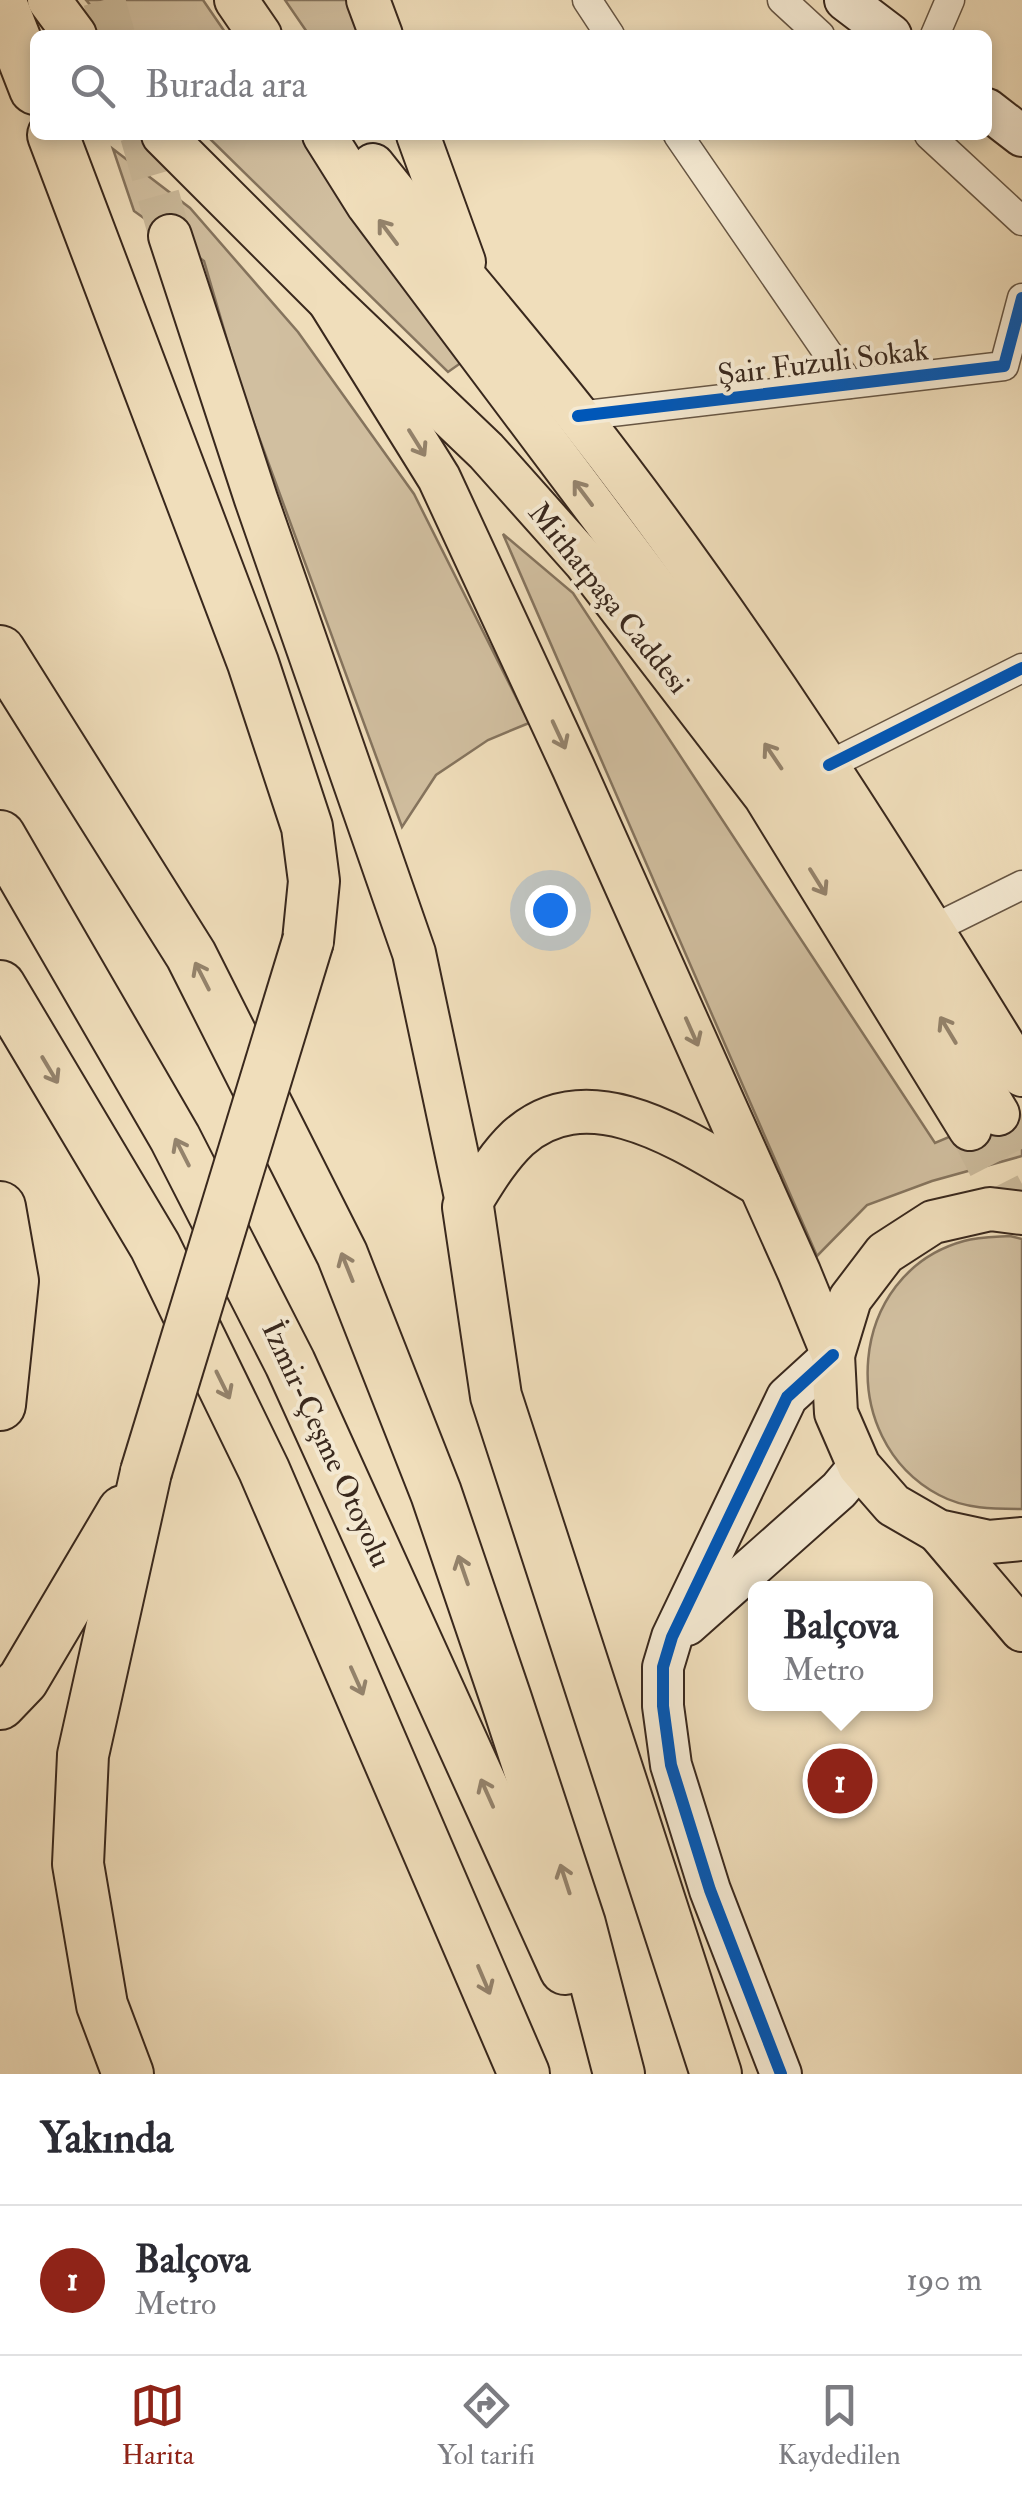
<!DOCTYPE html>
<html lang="tr">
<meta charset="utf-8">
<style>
:root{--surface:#fff;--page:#f7f7f7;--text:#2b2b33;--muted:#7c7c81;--line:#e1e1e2;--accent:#8f2418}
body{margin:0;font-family:"IM FELL Double Pica",serif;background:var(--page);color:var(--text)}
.you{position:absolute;left:550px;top:910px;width:35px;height:35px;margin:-25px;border:8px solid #fff;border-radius:50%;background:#1a73e8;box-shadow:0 0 0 15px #1a73e833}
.badge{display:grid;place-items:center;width:65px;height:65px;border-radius:50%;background:var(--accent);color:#fff;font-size:32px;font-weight:700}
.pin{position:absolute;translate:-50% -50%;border:5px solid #fff;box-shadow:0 2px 10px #0006}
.popup{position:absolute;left:748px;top:1581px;width:185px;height:130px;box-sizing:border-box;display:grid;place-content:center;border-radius:15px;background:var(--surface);filter:drop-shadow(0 2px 8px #0005);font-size:32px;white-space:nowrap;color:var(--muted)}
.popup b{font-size:38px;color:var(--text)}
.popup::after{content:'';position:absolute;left:50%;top:100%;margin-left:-20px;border:20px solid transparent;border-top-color:var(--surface)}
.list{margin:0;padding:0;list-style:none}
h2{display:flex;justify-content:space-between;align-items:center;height:130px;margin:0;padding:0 40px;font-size:42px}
h2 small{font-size:32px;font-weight:400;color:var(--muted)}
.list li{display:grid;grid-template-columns:65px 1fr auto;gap:30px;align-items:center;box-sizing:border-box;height:150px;padding:0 40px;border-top:2px solid var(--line)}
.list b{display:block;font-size:38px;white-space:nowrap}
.list p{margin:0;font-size:32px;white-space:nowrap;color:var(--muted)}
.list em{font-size:32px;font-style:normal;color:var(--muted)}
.icon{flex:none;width:55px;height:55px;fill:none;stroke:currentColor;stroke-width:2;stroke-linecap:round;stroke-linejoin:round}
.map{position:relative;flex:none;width:1022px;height:2074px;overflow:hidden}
.search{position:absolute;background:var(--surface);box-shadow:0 5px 15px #0003;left:30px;right:30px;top:30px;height:110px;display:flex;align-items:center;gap:25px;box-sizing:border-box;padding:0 35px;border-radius:15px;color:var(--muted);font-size:38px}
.sheet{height:280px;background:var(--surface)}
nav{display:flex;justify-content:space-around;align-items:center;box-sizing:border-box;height:140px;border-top:2px solid var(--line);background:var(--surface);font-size:28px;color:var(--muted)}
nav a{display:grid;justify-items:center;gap:5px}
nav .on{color:var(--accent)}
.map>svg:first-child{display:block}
.green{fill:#d1bfa0;stroke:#85745e;stroke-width:2.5}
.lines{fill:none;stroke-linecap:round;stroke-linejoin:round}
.primary-tunnel{stroke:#cbba9b;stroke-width:42;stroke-dasharray:42 21;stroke-linecap:butt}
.street-casing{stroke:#675644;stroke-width:31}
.secondary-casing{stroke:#39281d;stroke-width:44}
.primary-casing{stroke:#39281d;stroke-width:46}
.highway-casing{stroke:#39281d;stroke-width:54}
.street{stroke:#f5ead3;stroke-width:28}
.secondary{stroke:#f5ead3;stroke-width:40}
.primary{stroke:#f0debb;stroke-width:42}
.highway{stroke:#f0debb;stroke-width:50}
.highway-bridge-casing{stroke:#39281d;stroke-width:54;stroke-linecap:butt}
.highway-bridge{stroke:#f0debb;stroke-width:50}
.cycleway-casing{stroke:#f5ead3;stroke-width:19}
.cycleway{stroke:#0057b8;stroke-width:12}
.oneway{stroke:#94836c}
.labels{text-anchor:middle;stroke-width:8;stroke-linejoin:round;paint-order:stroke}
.street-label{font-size:30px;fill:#39281d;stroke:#f5ead3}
</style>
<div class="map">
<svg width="1022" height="2074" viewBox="0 0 1022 2074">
<rect width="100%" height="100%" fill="#f0debb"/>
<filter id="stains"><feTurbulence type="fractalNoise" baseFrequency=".002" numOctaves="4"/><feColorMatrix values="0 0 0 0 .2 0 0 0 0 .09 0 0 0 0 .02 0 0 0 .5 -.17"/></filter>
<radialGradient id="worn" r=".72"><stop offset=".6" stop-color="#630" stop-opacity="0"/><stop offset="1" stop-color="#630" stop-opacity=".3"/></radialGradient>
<g class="green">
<path d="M86 0H203L227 35H116Z"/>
<path d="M285 0H348L362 35H309Z"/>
<path d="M206 135H300L465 360 448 372Z"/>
<path d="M113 149 190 208 298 332 414 494 529 723 488 740 436 775 402 827 242 391 204 261 134 211Z"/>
<path d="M503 534 573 593 935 1143 1015 1109 1022 1121V1156L932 1181 867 1205 817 1256Z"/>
<path d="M1010 1236 1022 1239V1509C993 1509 965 1509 939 1495 834 1439 847 1273 964 1241 978 1237 995 1237 1010 1236Z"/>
</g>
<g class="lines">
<g class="primary-tunnel">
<path d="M104 0 114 35"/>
<path d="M141 135 170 236"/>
<path d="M998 1114 1022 1161"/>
<path d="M970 1129 1022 1230"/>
</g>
<g class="street-casing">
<g id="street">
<path d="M587 0 610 35"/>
<path d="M782 0 820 35"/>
<path d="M935 35 950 0"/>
<path d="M678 135 849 384"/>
<path d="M929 135 1022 221"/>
<path d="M578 416 1004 366 1022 298"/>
<path d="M829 765 1022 668"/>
<path d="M933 929 1022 885"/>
</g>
</g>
<g class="secondary-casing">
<g id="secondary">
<path d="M845 0 891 35"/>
<path d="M987 109 1022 136"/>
<path d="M687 1625 839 1490 859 1466"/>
<path d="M781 2074 710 1890 671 1765 663 1706V1667L672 1637 787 1397 833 1355"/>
</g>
</g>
<g class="primary-casing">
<g id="primary">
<path d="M49 0 75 35"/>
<path d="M236 0 260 35"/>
<path d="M368 0 381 35"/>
<path d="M163 135 329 301 486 451 585 562 765 796 970 1129"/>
<path d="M324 135 368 205 687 630 865 892 998 1114"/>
<path d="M418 135 464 262"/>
<path d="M373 165C440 250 512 332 579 417 742 625 884 850 1022 1075"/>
<path d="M170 236 256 499 414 953 468 1207"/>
<path d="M329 301 439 478 573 767 799 1272 833 1355 836 1413 859 1466 893 1505 938 1531 989 1542 1022 1539"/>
<path d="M468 1207C483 1183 497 1158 518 1138 592 1072 693 1147 760 1185"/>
<path d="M833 1355 850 1299 885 1253 933 1222 990 1209 1022 1213"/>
<path d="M938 1531 1022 1630"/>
</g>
</g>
<g class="highway-casing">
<g id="highway">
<path d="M0 0 35 89"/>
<path d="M53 135 253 663 307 827 314 881 308 941"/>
<path d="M0 651 191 955 342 1254 436 1493 506 1699 580 1924 619 2074"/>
<path d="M0 836 175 1138 290 1363 565 1969"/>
<path d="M0 986 155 1246 264 1470 524 2074"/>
<path d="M0 1207 13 1281 0 1405"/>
<path d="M468 1207 496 1396 716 2074"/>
<path d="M0 1704 23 1680 123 1511"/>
<path d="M128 2074 102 2005 78 1864 83 1755 146 1472"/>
</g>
</g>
<use href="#street" class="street"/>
<use href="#secondary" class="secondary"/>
<use href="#primary" class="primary"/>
<use href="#highway" class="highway"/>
<g class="highway-bridge-casing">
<path id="highway-bridge" d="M146 1472 308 941"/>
</g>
<use href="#highway-bridge" class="highway-bridge"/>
<g class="cycleway-casing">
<g id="cycleway">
<path d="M578 416 1004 366 1022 298"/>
<path d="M829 765 1022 668"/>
<path d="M781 2074 710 1890 671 1765 663 1706V1667L672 1637 787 1397 833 1355"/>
</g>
</g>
<use href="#cycleway" class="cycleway"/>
</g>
<defs><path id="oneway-shaft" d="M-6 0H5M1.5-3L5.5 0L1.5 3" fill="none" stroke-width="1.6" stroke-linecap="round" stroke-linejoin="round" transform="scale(2.5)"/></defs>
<g class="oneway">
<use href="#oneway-shaft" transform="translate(388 232) rotate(-127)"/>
<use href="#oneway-shaft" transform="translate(417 443) rotate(58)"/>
<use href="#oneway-shaft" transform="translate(583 493) rotate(-127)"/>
<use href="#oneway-shaft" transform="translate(559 735) rotate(65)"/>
<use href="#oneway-shaft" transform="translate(773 756) rotate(-124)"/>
<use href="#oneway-shaft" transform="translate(818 882) rotate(58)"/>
<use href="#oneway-shaft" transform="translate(202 976) rotate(-117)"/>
<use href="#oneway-shaft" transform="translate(948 1030) rotate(-121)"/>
<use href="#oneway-shaft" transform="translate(692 1032) rotate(66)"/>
<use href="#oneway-shaft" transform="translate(50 1070) rotate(59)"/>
<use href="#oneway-shaft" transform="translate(182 1152) rotate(-117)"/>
<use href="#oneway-shaft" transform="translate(347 1267) rotate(-112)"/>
<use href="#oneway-shaft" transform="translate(223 1385) rotate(64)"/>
<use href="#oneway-shaft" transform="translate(463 1570) rotate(-109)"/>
<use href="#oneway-shaft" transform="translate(357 1681) rotate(66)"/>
<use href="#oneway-shaft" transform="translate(487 1793) rotate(-114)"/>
<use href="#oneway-shaft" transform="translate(565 1879) rotate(-108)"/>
<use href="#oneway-shaft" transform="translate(484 1980) rotate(67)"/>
</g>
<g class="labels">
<g class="street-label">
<text transform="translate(823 362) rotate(-7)" y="10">Şair Fuzuli Sokak</text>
<text transform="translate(609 598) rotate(51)" y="10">Mithatpaşa Caddesi</text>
<text transform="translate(327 1444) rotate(65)" y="10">İzmir-Çeşme Otoyolu</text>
</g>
</g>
<rect width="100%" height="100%" filter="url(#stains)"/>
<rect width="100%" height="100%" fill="url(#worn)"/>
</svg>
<div class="you"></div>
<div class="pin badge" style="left:840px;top:1781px">1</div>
<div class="popup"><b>Balçova</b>Metro</div>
<div class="search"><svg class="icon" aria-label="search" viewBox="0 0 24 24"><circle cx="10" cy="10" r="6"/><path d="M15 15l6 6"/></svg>Burada ara</div>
</div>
<section class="sheet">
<h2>Yakında<small></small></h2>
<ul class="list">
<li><span class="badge">1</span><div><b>Balçova</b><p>Metro</p></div><em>190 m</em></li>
</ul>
</section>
<nav>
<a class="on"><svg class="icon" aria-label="map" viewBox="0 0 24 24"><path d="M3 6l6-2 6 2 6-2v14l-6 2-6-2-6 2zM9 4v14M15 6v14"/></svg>Harita</a>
<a><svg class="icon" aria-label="directions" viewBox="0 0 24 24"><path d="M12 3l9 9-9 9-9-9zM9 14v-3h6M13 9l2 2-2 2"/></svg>Yol tarifi</a>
<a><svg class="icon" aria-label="saved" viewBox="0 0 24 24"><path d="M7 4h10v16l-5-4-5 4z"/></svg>Kaydedilen</a>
</nav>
